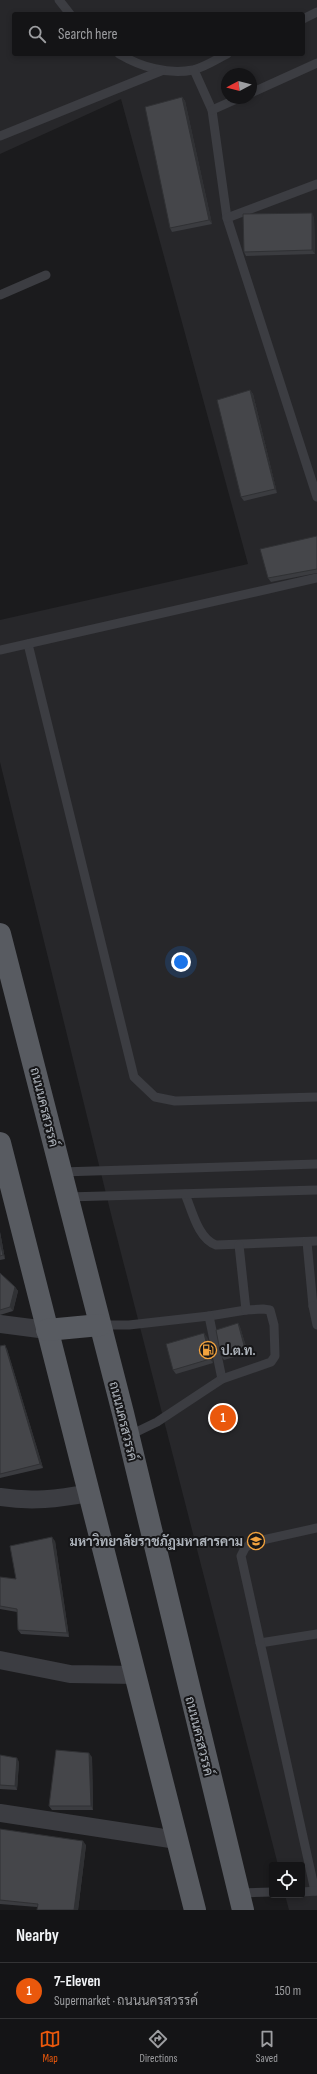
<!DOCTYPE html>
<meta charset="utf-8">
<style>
:root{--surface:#141416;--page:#1d1d1f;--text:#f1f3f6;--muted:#9d9ea1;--line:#333335;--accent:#ea580c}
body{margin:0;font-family:"Sofia Sans Condensed",Sarabun,sans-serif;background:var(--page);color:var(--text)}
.controls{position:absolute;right:12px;bottom:12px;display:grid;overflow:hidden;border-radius:4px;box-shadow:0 2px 6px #0003}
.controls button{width:36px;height:36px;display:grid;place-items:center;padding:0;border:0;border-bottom:1px solid var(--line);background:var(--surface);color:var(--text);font:20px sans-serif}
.compass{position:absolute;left:221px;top:68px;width:36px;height:36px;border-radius:50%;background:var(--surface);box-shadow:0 2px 6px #0003;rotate:263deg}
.you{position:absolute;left:181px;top:962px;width:14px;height:14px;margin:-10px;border:3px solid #fff;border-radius:50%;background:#1a73e8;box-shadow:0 0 0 6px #1a73e833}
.badge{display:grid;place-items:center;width:26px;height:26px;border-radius:50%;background:var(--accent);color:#fff;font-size:13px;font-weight:700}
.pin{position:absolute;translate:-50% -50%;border:2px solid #fff;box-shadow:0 1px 4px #0006}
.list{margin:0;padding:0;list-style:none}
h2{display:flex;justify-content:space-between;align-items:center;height:52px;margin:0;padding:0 16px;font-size:17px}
h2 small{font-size:13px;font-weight:400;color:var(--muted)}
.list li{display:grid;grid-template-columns:26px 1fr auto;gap:12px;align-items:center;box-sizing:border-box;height:56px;padding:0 16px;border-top:1px solid var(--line)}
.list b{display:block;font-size:15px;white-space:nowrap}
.list p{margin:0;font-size:13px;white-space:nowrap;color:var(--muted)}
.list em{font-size:13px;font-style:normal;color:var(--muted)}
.icon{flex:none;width:22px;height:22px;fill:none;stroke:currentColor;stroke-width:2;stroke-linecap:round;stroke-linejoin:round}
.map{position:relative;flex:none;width:317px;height:1910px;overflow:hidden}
.search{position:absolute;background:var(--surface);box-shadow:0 2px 6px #0003;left:12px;right:12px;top:12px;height:44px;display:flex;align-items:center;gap:10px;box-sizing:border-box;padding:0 14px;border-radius:4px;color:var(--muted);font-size:15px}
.sheet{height:108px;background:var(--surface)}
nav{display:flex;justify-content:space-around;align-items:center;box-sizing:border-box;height:56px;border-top:1px solid var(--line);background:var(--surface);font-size:11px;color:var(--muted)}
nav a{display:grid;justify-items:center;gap:2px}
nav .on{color:var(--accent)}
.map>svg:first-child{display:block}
.built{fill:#27272a;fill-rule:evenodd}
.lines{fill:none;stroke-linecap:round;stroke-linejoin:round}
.service{stroke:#3c3d42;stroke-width:9}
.minor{stroke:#3c3d42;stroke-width:18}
.primary{stroke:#585b61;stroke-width:22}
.wall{fill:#3b3c40}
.shaded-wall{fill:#303134}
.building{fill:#45464a;stroke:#303134}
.labels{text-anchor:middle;stroke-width:4;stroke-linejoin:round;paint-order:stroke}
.street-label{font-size:13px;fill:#aeb4bc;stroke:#161618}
.poi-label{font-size:13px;font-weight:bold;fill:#aeb4bc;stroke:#161618;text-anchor:start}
</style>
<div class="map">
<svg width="317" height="1910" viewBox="0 0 317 1910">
<rect width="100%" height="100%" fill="#1b1b1d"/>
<path class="built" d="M0 0H317V1910H289L285 1895H302V1865H278L112 1218 0 762V620L248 564 121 99 0 154ZM14 14H303V54H14ZM227 74H251V98H227Z"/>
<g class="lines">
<g class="service">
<path d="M59 0 70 14"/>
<path d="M303 19 317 12"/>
<path d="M119 54C141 67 168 75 193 70 205 67 217 59 227 54"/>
<path d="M194 70 212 110 227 218 317 497"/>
<path d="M251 93 317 63"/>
<path d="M212 110 239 98"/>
<path d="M0 136 161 71"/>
<path d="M227 218 317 184"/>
<path d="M0 295 46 275"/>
<path d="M28 644 134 1077 155 1097 175 1101 317 1097"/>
<path d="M0 650 317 578"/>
<path d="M61 1172 317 1164"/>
<path d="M185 1194C192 1210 198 1239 216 1245L317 1241"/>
<path d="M67 1197 317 1190"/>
<path d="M307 1242 313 1306H317"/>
<path d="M313 1306 317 1325"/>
<path d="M209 1316 246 1310"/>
<path d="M100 1325H129L209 1316 222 1379 157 1422 128 1436"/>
<path d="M222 1379 271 1362 275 1356 274 1325 270 1310 263 1309 246 1310 239 1245"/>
<path d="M260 1643 317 1634"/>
<path d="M315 1891 241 1556 245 1548 253 1542 317 1528"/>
<path d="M302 1892 317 1891"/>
<path d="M238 1893 272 1892"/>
</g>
<g class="minor">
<path d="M0 1324 47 1330"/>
<path d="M0 1497C31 1502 58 1499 89 1493"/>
<path d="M0 1660 70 1674 136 1675"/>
<path d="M0 1813 177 1840"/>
</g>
<g class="primary">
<path d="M0 934 123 1413 243 1910"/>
<path d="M0 1143 195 1910"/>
<path d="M47 1330 100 1325"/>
</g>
</g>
<g class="wall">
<path d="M182 97 185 101 212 224 172 232 170 228Z"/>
<path d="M314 217 315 254 246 256 244 252Z"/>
<path d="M250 390 253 394 277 493 244 501 241 497Z"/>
<path d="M317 536V573L271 582 268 578Z"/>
<path d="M0 1232 5 1259 0 1260Z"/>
<path d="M0 1273 15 1287 18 1291 13 1311 0 1315Z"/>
<path d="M238 1323 240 1327 248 1353 224 1360 221 1356Z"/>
<path d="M207 1337 213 1363 176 1374 173 1370Z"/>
<path d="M0 1346 7 1349 43 1468 0 1478Z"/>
<path d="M55 1541 69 1637 21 1634 18 1630 17 1612 0 1609V1577L16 1579Z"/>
<path d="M0 1755 19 1762 17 1790 0 1789Z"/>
<path d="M92 1757 93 1810H52L49 1806Z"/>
<path d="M0 1829 86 1845 78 1910H37V1907L0 1904Z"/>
</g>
<g class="shaded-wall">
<path d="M182 97 185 101 212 224 209 220Z"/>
<path d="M312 213 314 217 315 254 312 250Z"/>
<path d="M250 390 253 394 277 493 275 489Z"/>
<path d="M0 1232 5 1259 3 1255 0 1242Z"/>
<path d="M15 1287 18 1291 13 1311 10 1307Z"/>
<path d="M238 1323 240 1327 248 1353 245 1349Z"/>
<path d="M204 1333 207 1337 213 1363 210 1359Z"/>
<path d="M5 1345 7 1349 43 1468 40 1464Z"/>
<path d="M52 1537 55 1541 69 1637 67 1633Z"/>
<path d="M89 1753 92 1757 93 1810 91 1806Z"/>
<path d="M17 1758 19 1762 17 1790 15 1786Z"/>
<path d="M83 1841 86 1845 78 1910H74Z"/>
</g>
<g class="building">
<path d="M182 97 209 220 170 228 145 107Z"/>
<path d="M312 213V250L244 252 243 214Z"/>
<path d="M250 390 275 489 241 497 217 400Z"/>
<path d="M317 536V569L268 578 260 549Z"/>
<path d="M0 1242 3 1255 0 1256Z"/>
<path d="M0 1273 15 1287 10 1307 0 1310Z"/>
<path d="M238 1323 245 1349 221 1356 216 1330Z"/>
<path d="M204 1333 210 1359 173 1370 166 1344Z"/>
<path d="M5 1345 40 1464 0 1474V1346Z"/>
<path d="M52 1537 67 1633 18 1630 17 1609 0 1606V1577L16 1579 10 1546Z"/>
<path d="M56 1750 89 1753 91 1806H49Z"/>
<path d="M0 1755 17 1758 15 1786 0 1785Z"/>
<path d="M0 1829 83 1841 74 1910H37L38 1904 0 1900Z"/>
</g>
<defs>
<g id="fuel-ring" transform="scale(0.9)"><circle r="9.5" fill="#161618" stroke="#f2a23e" stroke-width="1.5"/><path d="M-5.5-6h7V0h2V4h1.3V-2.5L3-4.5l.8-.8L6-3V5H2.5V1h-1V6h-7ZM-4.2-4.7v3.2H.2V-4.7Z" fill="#f2a23e"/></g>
<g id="university-ring" transform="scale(0.9)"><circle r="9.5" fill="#161618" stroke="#f2a23e" stroke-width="1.5"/><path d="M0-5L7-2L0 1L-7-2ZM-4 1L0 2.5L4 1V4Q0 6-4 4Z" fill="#f2a23e"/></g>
</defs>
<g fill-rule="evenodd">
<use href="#fuel-ring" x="208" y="1350"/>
<use href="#university-ring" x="256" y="1541"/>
</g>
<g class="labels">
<g class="street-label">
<text transform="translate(45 1107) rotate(76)" y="5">ถนนนครสวรรค์</text>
<text transform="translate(124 1421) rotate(76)" y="5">ถนนนครสวรรค์</text>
<text transform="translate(200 1736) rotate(76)" y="5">ถนนนครสวรรค์</text>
</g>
<g class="poi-label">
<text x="221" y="1355">ป.ต.ท.</text>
<text x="243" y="1546" text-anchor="end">มหาวิทยาลัยราชภัฏมหาสารคาม</text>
</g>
</g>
</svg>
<div class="controls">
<button><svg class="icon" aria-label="locate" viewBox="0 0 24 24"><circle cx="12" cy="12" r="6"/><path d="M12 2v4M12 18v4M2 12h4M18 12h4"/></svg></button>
</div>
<svg class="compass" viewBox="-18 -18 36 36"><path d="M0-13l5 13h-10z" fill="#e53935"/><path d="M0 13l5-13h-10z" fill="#9d9ea1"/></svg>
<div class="you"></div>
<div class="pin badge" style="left:223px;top:1418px">1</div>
<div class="search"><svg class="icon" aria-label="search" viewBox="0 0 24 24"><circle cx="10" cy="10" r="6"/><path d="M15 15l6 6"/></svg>Search here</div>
</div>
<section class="sheet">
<h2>Nearby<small></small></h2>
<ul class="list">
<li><span class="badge">1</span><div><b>7-Eleven</b><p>Supermarket · ถนนนครสวรรค์</p></div><em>150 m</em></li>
</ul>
</section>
<nav>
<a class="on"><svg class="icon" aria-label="map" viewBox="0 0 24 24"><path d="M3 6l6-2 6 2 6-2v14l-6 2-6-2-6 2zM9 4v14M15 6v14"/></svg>Map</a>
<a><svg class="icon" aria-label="directions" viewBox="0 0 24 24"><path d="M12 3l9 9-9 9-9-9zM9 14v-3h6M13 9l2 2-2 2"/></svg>Directions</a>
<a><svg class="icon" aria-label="saved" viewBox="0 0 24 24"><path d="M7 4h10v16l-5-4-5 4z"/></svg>Saved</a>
</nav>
